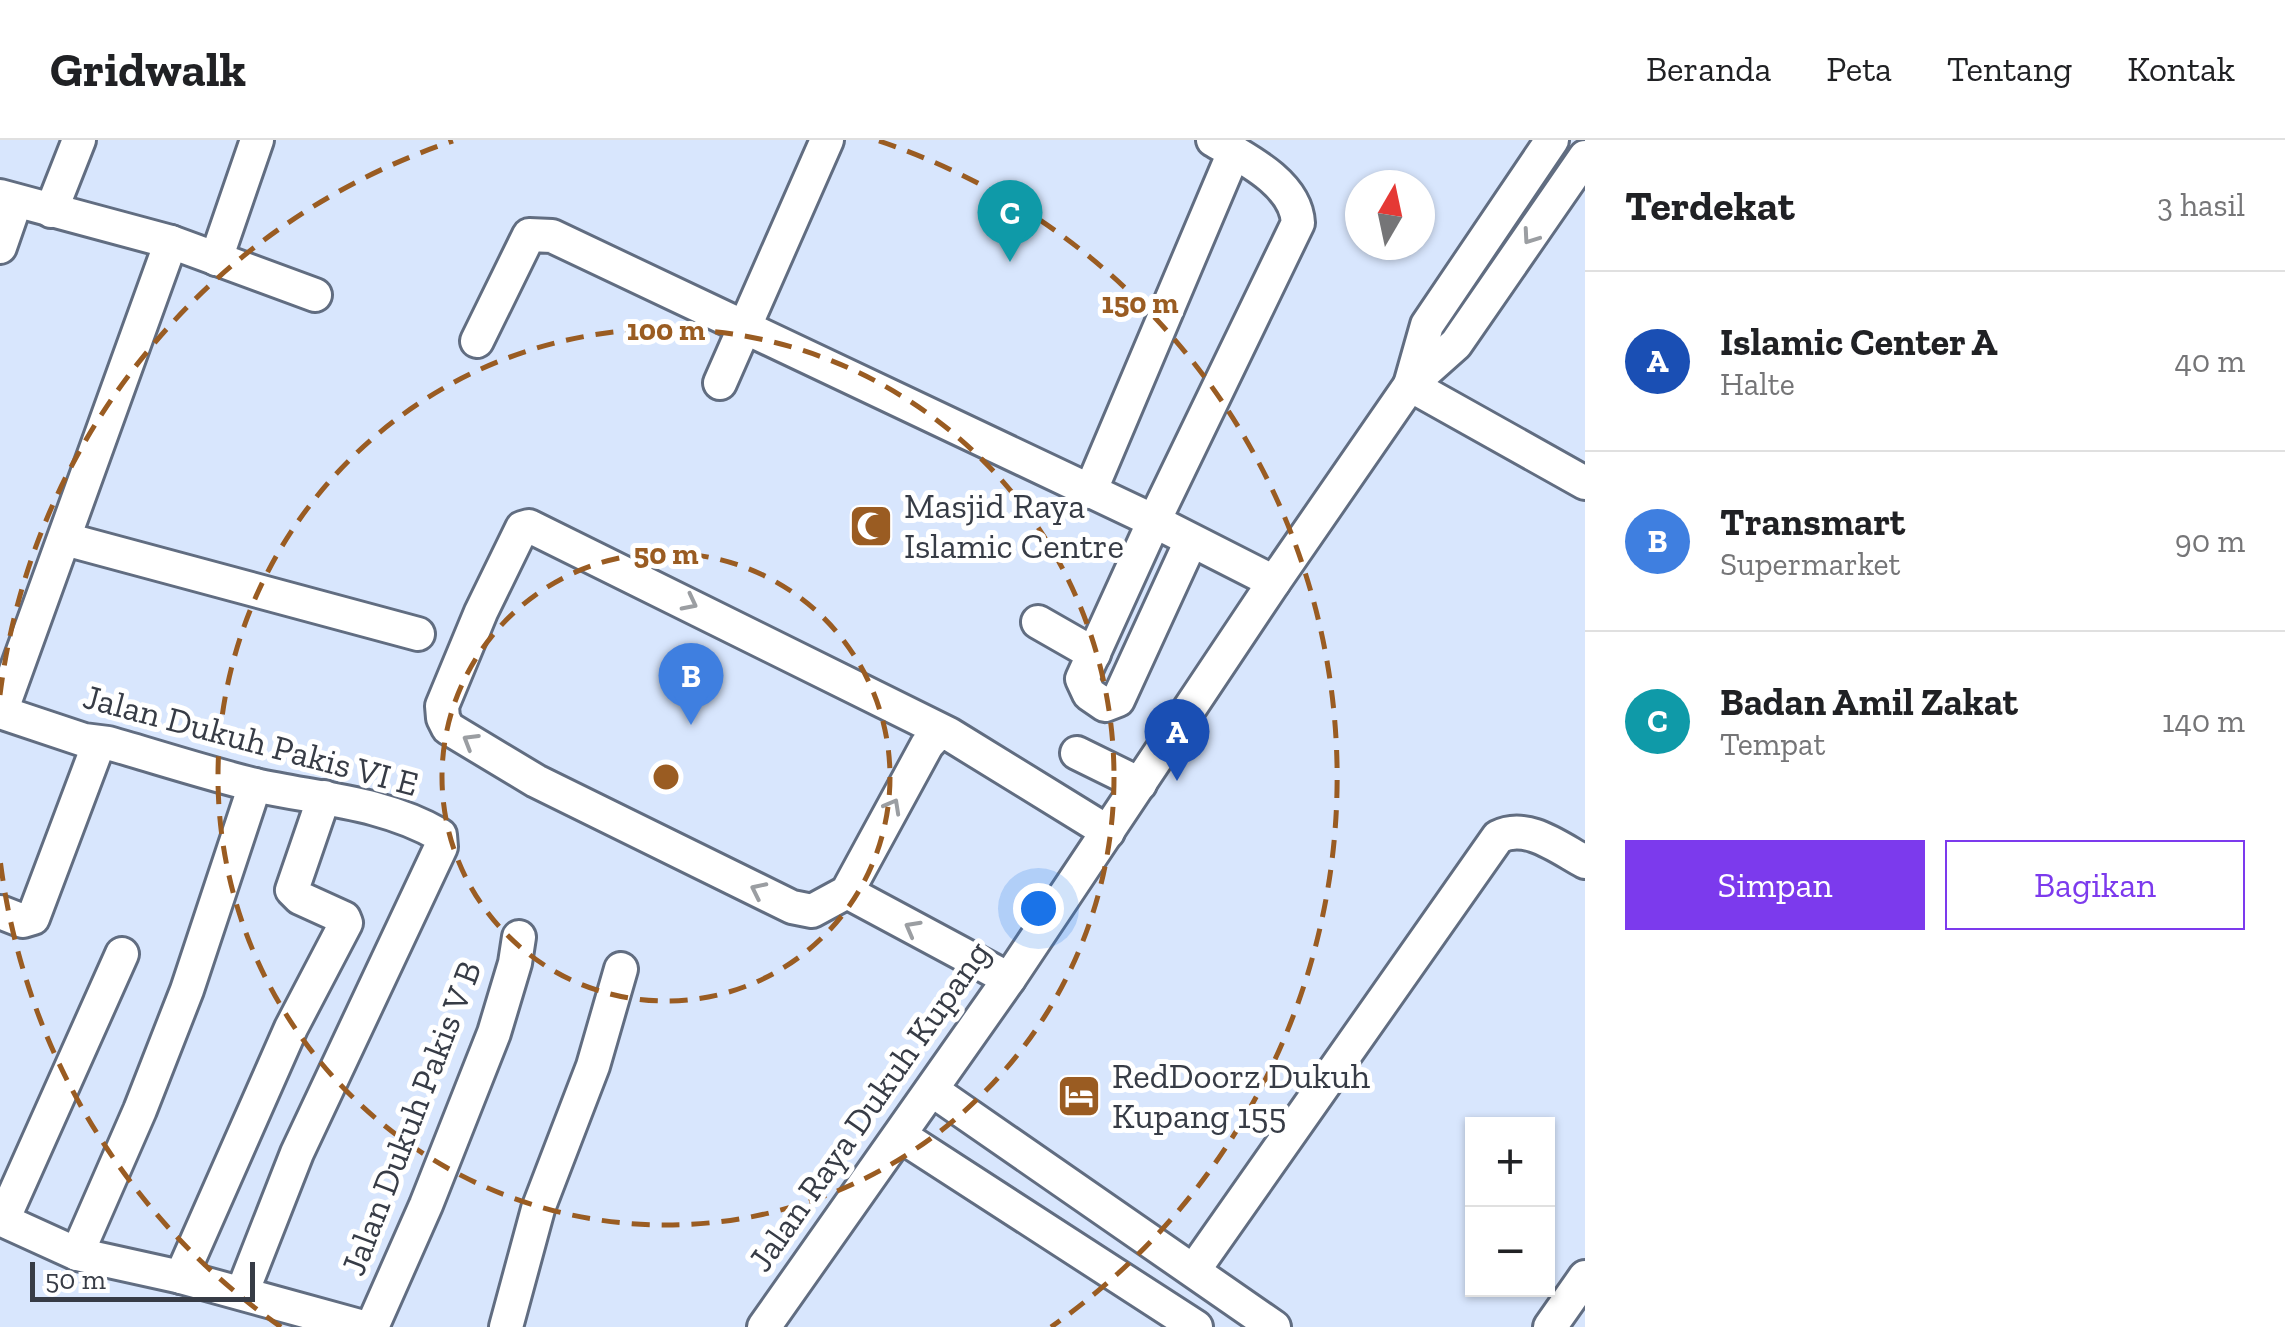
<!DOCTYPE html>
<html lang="id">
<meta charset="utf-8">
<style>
:root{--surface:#fff;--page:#f2f2f2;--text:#202124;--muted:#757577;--line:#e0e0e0;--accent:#7c3aed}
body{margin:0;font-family:"Zilla Slab",serif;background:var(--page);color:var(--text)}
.controls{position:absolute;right:30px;bottom:30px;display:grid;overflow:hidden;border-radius:0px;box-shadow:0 2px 8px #0004}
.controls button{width:90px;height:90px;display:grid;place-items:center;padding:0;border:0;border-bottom:2px solid var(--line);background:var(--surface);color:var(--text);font:50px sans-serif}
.compass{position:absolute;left:1345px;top:30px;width:90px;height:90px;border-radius:50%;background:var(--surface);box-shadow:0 2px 8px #0004;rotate:9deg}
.scale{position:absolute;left:30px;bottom:25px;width:225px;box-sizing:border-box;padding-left:10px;border:5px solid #373c46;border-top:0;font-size:28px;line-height:35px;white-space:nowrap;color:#373c46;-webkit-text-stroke:8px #fff;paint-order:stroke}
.you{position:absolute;left:1038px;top:768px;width:35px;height:35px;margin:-25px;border:8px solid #fff;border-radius:50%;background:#1a73e8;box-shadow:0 0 0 15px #1a73e833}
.badge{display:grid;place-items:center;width:65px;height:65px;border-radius:50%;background:var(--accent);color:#fff;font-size:32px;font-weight:700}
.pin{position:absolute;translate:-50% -82px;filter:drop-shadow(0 2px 5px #0008)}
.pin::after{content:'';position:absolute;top:52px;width:35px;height:30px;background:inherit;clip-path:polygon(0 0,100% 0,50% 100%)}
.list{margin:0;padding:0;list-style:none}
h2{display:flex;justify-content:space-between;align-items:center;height:130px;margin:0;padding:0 40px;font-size:42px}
h2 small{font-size:32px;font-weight:400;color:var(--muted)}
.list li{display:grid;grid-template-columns:65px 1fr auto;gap:30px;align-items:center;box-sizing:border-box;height:180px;padding:0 40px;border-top:2px solid var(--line)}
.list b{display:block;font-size:38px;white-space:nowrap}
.list p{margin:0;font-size:32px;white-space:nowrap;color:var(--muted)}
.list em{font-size:32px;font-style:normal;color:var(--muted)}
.actions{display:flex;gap:20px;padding:30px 40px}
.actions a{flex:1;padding:22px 0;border:2px solid var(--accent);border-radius:0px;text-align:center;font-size:35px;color:var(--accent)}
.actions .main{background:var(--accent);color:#fff}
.map{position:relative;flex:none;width:1585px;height:1187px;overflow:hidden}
header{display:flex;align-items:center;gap:60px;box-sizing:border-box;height:140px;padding:0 50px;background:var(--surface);border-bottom:2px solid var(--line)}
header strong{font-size:48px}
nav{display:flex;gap:55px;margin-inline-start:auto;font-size:35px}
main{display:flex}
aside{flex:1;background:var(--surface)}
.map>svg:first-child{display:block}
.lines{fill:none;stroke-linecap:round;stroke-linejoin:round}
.minor-casing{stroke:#616d81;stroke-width:38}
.minor{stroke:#fff;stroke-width:32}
.oneway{stroke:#9b9ea2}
.ring{fill:none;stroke:#9a5c22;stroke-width:5;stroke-dasharray:18 12}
.labels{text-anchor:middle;stroke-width:10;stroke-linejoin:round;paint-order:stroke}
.poi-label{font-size:35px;fill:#373c46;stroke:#fff;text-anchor:start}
.street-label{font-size:35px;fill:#373c46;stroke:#fff}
.centre{fill:#9a5c22;stroke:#fff;stroke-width:5}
.ring-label{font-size:30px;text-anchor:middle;font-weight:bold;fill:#9a5c22;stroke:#fff;stroke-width:10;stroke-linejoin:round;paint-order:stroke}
</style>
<header>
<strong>Gridwalk</strong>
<nav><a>Beranda</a><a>Peta</a><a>Tentang</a><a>Kontak</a></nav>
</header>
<main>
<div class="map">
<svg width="1585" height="1187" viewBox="0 0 1585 1187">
<rect width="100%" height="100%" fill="#d8e6fd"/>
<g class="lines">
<g class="minor-casing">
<g id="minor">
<path d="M0 56 171 102 315 155"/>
<path d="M51 71 79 0"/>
<path d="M0 107 16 61"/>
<path d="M216 119 257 0"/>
<path d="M477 201 529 95 552 96 1154 381 1274 442"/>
<path d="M720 243 827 0"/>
<path d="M1410 245 1427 185 1552 0"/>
<path d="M1410 245 1585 343"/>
<path d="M1090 352 1234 12"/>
<path d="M65 399 418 494"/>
<path d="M1191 401 1118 560 1105 565 1089 554 1082 539 1154 381 1298 83C1296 43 1244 18 1213 0"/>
<path d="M1038 482 1094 514"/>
<path d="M0 572 84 600 108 603C157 617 206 633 255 645 318 659 383 662 440 695L441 707 297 1013 242 1153"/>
<path d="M1 572 171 102"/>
<path d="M949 594 529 386 522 388 481 472 442 566 443 578 448 588 536 641 792 767 812 771 847 752 927 605 937 594H949L1108 692"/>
<path d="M1077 613 1140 644"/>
<path d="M847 752 1009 839"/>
<path d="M0 772 23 781 33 778 99 603"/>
<path d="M932 950 1274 1187"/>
<path d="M901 996 1196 1187"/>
<path d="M0 1079 77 1114 181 1137 363 1187"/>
<path d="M3 1080 122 814"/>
<path d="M77 1114 140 970 187 850 255 645"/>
<path d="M1194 1130 1498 697C1527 682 1559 708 1585 722"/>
<path d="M181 1137 291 888 346 783 344 778 300 758 292 750 324 657"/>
<path d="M372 1187 426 1065 494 893 515 823 519 797"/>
<path d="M506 1187 538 1069 593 926 621 829"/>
<path d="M764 1187 1009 839 1274 442 1410 245 1456 204 1585 17"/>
<path d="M1550 1187 1585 1137"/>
</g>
</g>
<use href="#minor" class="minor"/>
</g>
<defs><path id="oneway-chevron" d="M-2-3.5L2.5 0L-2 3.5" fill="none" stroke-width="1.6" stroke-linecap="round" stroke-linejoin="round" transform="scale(2.5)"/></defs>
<g class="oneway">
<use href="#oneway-chevron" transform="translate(1530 97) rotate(125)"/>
<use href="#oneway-chevron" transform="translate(690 463) rotate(27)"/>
<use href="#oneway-chevron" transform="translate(470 601) rotate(-149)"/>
<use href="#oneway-chevron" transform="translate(893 666) rotate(-61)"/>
<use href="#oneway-chevron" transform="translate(758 750) rotate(-154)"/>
<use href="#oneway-chevron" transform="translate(912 788) rotate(-151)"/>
</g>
<g class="ring">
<circle cx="666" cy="637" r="224"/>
<circle cx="666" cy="637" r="448"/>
<path d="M281 1187A671 671 0 0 1 0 719M0 555A671 671 0 0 1 453 1M879 1A671 671 0 0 1 1051 1187"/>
</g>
<defs>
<g id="mosque-square" transform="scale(2.25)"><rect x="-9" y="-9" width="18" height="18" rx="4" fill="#9a5c22" stroke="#fff"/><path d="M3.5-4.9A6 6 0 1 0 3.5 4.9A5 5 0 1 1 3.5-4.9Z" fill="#fff"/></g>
<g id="hotel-square" transform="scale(2.25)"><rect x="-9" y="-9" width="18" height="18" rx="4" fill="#9a5c22" stroke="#fff"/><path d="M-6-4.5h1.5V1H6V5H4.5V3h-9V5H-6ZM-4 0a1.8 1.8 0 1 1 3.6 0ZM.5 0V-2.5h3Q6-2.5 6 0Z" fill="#fff"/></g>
</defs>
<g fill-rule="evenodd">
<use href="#mosque-square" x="871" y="386"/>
<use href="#hotel-square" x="1079" y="956"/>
</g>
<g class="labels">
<g class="poi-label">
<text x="904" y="378">Masjid Raya<tspan x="904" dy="40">Islamic Centre</tspan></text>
<text x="1112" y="948">RedDoorz Dukuh<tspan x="1112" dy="40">Kupang 155</tspan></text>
</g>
<g class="street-label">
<text transform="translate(251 600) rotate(15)" y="12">Jalan Dukuh Pakis VI E</text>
<text transform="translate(869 966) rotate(-55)" y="12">Jalan Raya Dukuh Kupang</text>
<text transform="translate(411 978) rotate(-69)" y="12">Jalan Dukuh Pakis V B</text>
</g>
</g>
<circle cx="666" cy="637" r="15" class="centre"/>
<g class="ring-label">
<text x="1140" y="173">150 m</text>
<text x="666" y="200">100 m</text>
<text x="666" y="424">50 m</text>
</g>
</svg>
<div class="controls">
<button>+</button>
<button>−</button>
</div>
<svg class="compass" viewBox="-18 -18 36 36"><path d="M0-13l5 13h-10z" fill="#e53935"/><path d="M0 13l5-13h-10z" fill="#757577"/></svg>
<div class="scale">50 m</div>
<div class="you"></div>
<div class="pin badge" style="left:1177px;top:641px;background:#1a4fb4">A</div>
<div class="pin badge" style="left:691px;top:585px;background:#3f7fe0">B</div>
<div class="pin badge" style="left:1010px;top:122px;background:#0f9aa8">C</div>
</div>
<aside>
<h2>Terdekat<small>3 hasil</small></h2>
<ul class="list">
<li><span class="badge" style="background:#1a4fb4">A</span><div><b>Islamic Center A</b><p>Halte</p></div><em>40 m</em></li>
<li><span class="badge" style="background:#3f7fe0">B</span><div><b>Transmart</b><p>Supermarket</p></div><em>90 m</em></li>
<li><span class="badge" style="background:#0f9aa8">C</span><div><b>Badan Amil Zakat</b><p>Tempat</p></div><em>140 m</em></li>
</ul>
<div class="actions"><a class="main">Simpan</a><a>Bagikan</a></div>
</aside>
</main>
